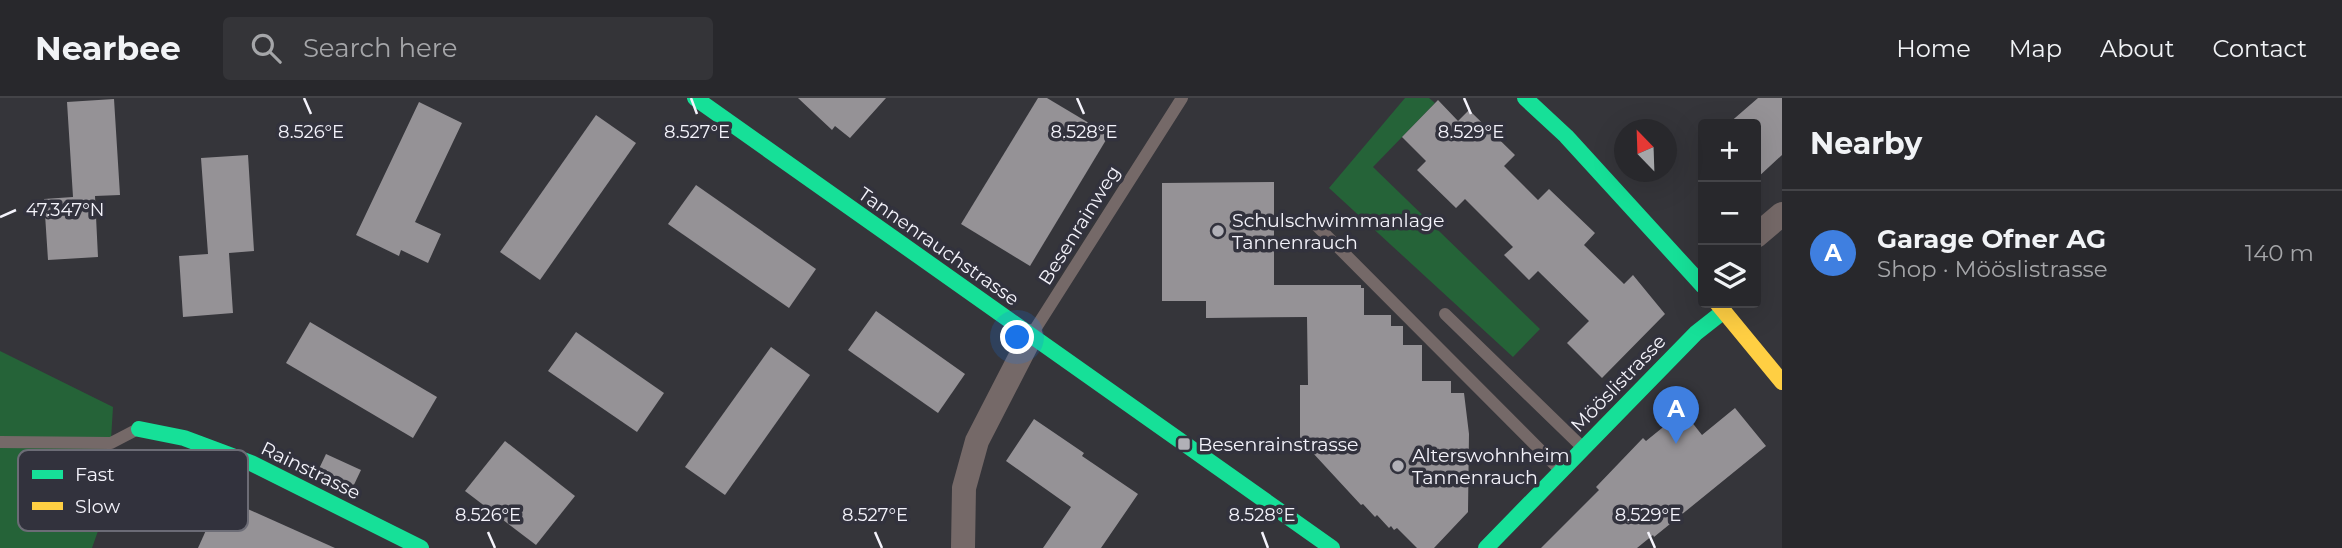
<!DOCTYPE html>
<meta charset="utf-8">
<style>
:root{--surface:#28282c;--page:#343438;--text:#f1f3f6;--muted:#a5a6a9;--line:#444448;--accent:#b1b0b7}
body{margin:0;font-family:Montserrat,sans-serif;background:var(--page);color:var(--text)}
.controls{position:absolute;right:21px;top:21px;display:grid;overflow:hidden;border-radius:7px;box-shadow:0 7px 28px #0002}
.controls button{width:63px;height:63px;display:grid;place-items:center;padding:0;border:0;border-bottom:2px solid var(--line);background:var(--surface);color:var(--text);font:35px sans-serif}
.compass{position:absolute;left:1614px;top:21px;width:63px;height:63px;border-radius:50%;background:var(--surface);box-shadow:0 7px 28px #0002;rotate:337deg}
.you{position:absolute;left:1018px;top:240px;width:24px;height:24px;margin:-18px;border:5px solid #fff;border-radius:50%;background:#1a73e8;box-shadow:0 0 0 10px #1a73e833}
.badge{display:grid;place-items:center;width:46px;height:46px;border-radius:50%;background:var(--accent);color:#fff;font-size:23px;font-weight:700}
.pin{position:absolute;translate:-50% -58px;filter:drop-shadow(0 2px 4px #0008)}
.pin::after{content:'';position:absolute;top:37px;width:24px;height:21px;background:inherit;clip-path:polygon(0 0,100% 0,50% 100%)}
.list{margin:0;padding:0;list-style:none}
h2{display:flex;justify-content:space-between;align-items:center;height:91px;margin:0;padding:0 28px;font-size:30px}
h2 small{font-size:23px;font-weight:400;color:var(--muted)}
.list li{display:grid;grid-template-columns:46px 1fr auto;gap:21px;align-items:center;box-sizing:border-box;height:126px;padding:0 28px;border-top:2px solid var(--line)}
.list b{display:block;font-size:26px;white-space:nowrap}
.list p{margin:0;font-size:23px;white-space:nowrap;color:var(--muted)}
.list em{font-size:23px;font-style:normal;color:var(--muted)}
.icon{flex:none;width:38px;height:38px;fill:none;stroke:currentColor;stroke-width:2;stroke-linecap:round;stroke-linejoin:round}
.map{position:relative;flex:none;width:1782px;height:450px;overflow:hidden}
header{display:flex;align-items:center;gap:42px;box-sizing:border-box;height:98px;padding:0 35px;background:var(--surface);border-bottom:2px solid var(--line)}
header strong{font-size:33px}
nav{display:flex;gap:38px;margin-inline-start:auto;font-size:24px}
.search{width:490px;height:63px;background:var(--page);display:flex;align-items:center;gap:18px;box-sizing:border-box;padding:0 24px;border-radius:7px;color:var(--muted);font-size:26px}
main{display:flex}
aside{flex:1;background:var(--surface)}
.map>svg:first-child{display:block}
.green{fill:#256338}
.building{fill:#959296}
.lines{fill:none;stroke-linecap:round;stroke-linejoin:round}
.lane{stroke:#756968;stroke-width:12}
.street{stroke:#756968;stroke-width:24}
.fast{stroke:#16e098;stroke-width:16}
.slow{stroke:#ffcf43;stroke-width:16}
.ticks{fill:none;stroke:#f4f3fb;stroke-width:2.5}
.poi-dot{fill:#b1b0b7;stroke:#32323d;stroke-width:2.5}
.labels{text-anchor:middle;stroke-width:7;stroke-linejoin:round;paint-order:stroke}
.poi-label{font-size:19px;fill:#f4f3fb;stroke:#32323d;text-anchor:start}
.street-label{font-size:19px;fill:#f4f3fb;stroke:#32323d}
.key{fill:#32323d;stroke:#6c6c76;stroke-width:2}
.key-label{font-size:19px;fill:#f4f3fb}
.ticks-label{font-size:18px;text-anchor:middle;fill:#f4f3fb;stroke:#32323d;stroke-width:7;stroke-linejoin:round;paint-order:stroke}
</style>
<header>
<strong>Nearbee</strong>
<div class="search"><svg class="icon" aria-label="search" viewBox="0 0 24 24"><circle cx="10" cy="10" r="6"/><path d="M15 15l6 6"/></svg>Search here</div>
<nav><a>Home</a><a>Map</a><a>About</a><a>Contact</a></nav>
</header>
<main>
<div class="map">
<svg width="1782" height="450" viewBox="0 0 1782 450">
<rect width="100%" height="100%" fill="#35353a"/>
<g class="green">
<path d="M1405 0H1429L1435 5 1373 69 1540 231 1513 259 1329 90Z"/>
<path d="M0 253 113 309 109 374 116 382 92 450H0Z"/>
</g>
<g class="building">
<path d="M798 0H886L850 40 835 28 832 32Z"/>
<path d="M1038 0H1047L1109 37 1030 168 961 126Z"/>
<path d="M1758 0H1782V57L1756 81V26H1728Z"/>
<path d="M114 1 120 97 95 98 98 159 48 162 44 101 73 99 67 4Z"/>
<path d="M1438 2 1458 23 1469 12 1515 57 1504 68 1538 102 1549 91 1595 135 1584 147 1624 186 1633 177 1665 216 1602 280 1567 245 1589 223 1538 173 1529 182 1504 157 1513 149 1465 101 1456 110 1417 72 1426 63 1402 39Z"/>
<path d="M419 4 462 25 415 124 441 136 428 165 401 152 399 158 356 137Z"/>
<path d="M596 17 636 45 540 182 500 154Z"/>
<path d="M248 57 254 153 229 155 233 215 183 219 179 158 208 156 201 60Z"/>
<path d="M1274 84V187H1361V190H1364V217H1391V228H1403V247H1422V283H1451V295H1464L1469 336 1468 414 1434 450H1417L1397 430 1394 432 1391 428 1389 430 1377 417 1375 419 1363 406 1361 407 1300 341V287H1308L1307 219 1206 220V203H1162V85Z"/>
<path d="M696 87 816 171 789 210 668 126Z"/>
<path d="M876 213 965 276 938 315 848 252Z"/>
<path d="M310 224 437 299 413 340 286 265Z"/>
<path d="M576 234 664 295 637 334 548 273Z"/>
<path d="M771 249 810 277 725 397 685 369Z"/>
<path d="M1735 310 1766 348 1654 439 1653 437 1637 450H1541L1599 392 1596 389 1643 340 1646 343 1683 313 1702 337Z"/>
<path d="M1034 321 1084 355 1082 358 1138 396 1101 450H1043L1071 409 1006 363Z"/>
<path d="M505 343 575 398 536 447 465 393Z"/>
<path d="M326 356 361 372 351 393 317 375Z"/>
<path d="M221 399 335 450H198Z"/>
</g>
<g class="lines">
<g class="lane">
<path d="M1313 124 1559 371"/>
<path d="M1445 216 1581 348"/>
<path d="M1032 236 1182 0"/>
<path d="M0 344 111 345 136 332"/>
</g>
<g class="street">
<path d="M1756 138 1782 116"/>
<path d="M963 450 964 390 977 343 1031 238"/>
</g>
<g class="fast">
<path d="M695 0 1332 450"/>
<path d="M1525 0 1566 38 1703 188"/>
<path d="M139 331 184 340 251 365 421 450"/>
<path d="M1486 450 1696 235 1724 213"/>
</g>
<path class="slow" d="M1717 205 1782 284"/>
</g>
<path class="ticks" d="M304 0 311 16M691 0 697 16M1077 0 1084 16M1464 0 1471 16M0 119 16 112M488 434 495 450M875 434 882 450M1262 434 1268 450M1648 434 1655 450"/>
<g class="poi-dot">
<circle cx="1218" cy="133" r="7"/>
<rect x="1177" y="339" width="14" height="14" rx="3.5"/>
<circle cx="1398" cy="368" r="7"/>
</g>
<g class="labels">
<g class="poi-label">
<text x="1232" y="129">Schulschwimmanlage<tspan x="1232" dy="22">Tannenrauch</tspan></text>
<text x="1198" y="353">Besenrainstrasse</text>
<text x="1412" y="364">Alterswohnheim<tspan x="1412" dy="22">Tannenrauch</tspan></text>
</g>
<g class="street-label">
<text transform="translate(1079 127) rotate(-58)" y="7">Besenrainweg</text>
<text transform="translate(939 148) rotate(35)" y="7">Tannenrauchstrasse</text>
<text transform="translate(1618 285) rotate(-46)" y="7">Mööslistrasse</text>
<text transform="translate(311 372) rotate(26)" y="7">Rainstrasse</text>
</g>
</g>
<rect x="18" y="352" width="230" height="81" rx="10" class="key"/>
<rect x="32" y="372" width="31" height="9" fill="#16e098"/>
<rect x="32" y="404" width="31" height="8" fill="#ffcf43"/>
<g class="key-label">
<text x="75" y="383">Fast</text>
<text x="75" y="415">Slow</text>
</g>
<g class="ticks-label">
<text x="311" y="40">8.526°E</text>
<text x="697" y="40">8.527°E</text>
<text x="1084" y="40">8.528°E</text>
<text x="1471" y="40">8.529°E</text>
<text x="65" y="118">47.347°N</text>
<text x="488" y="423">8.526°E</text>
<text x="875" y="423">8.527°E</text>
<text x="1262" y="423">8.528°E</text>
<text x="1648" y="423">8.529°E</text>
</g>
</svg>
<div class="controls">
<button>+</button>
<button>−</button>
<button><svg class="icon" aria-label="layers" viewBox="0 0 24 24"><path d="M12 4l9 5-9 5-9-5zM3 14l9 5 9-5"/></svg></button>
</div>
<svg class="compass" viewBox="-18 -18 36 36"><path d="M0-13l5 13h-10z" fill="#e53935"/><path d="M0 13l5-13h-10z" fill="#a5a6a9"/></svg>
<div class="you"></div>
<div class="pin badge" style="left:1676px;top:346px;background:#3f7fe0">A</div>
</div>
<aside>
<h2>Nearby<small></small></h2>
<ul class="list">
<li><span class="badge" style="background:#3f7fe0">A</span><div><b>Garage Ofner AG</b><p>Shop · Mööslistrasse</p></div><em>140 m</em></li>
</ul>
</aside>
</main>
